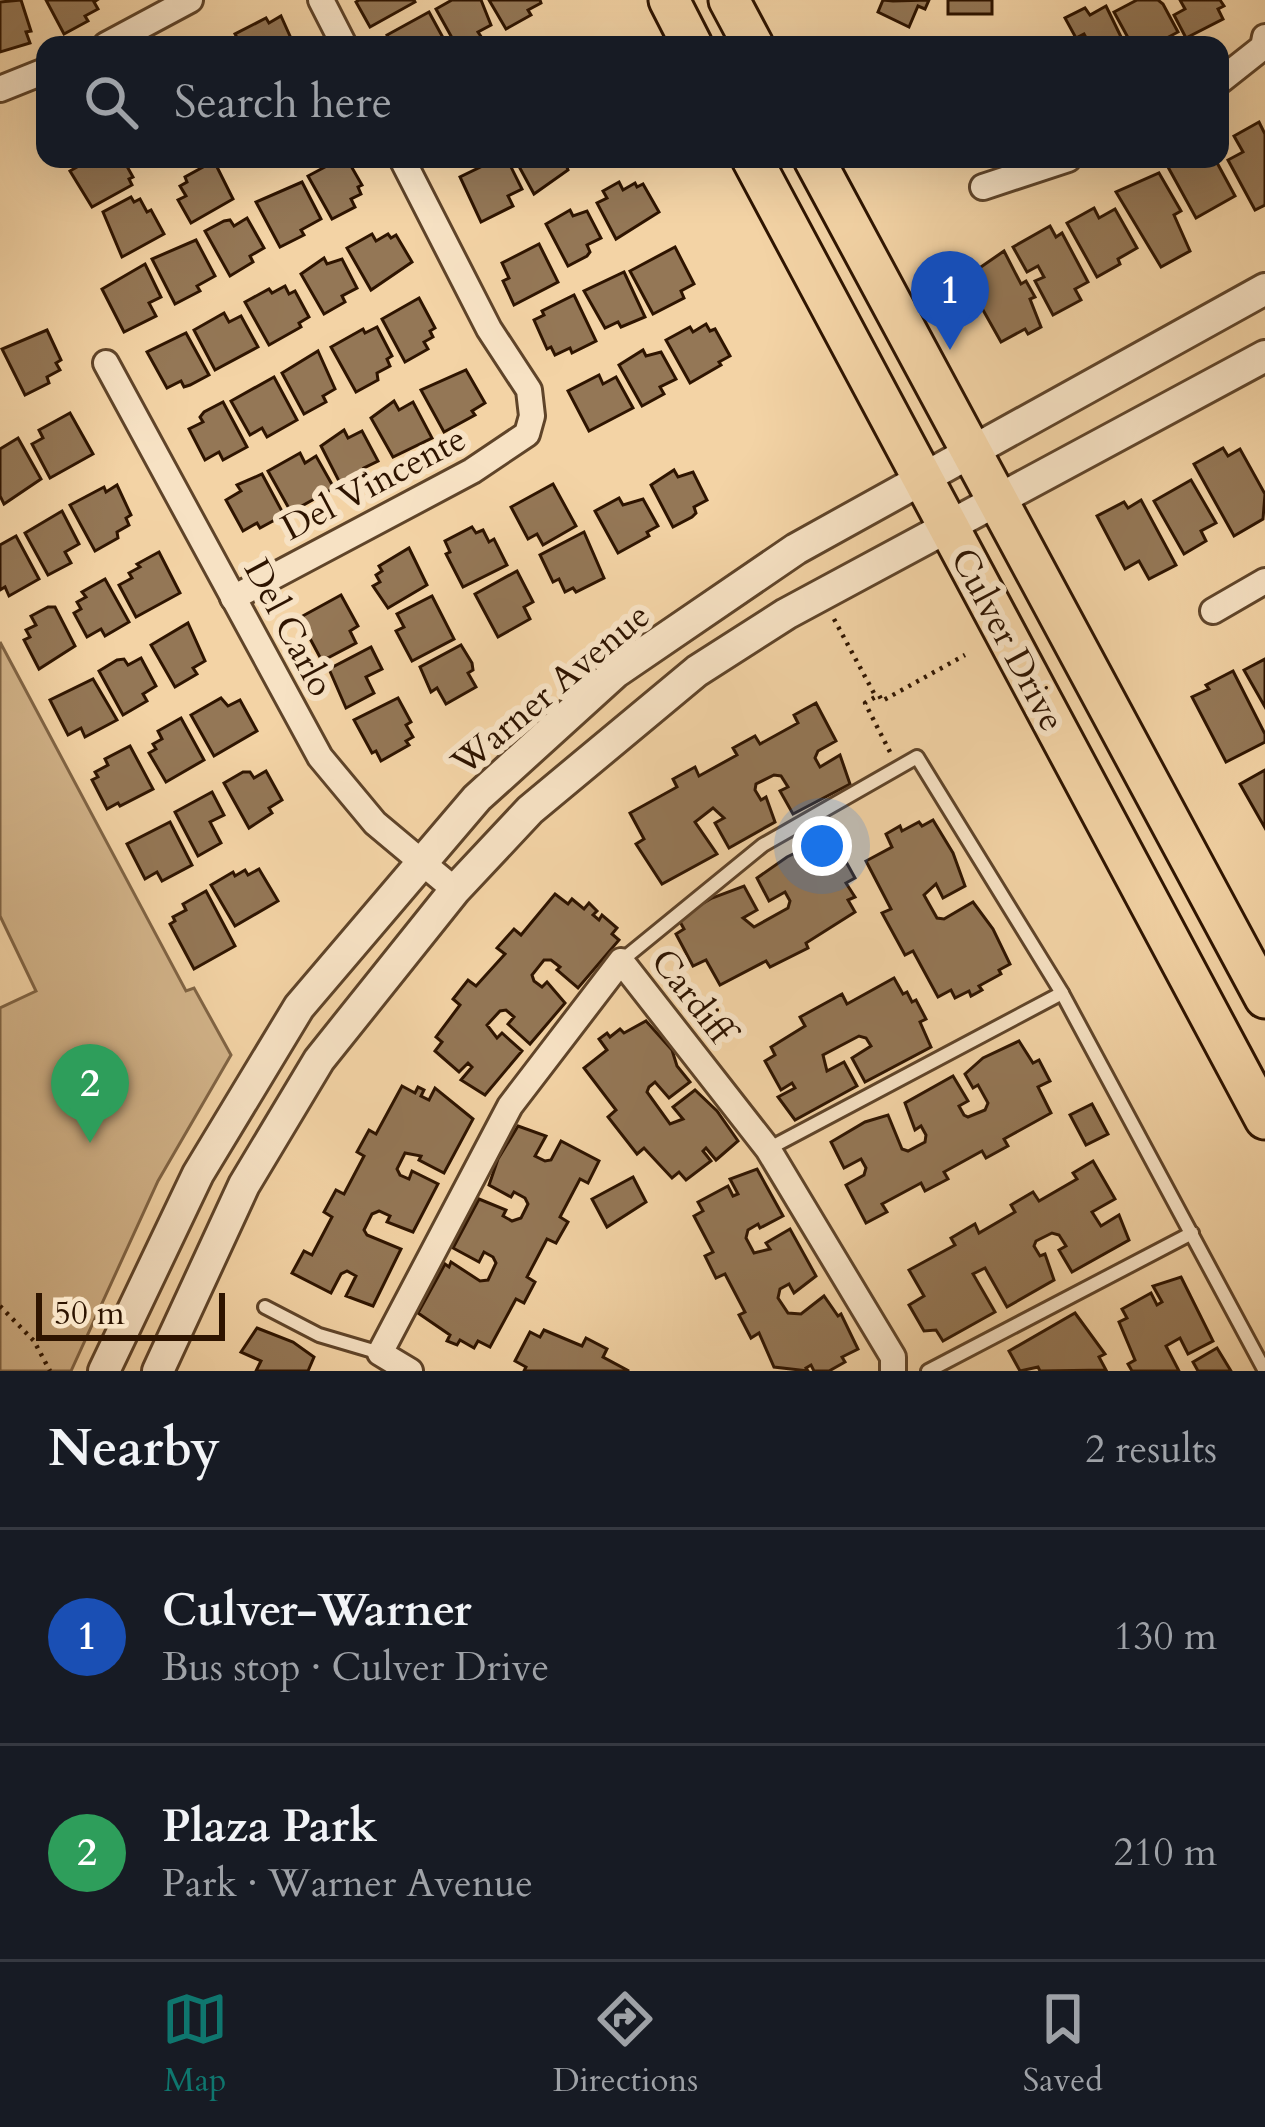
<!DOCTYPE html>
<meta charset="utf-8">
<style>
:root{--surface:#171b24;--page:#242831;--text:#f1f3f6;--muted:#9ea1a6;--line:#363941;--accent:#0f766e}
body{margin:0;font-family:Cardo,serif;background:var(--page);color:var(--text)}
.scale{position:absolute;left:36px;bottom:30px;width:189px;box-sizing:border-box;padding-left:12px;border:6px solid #2e1400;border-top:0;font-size:33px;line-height:42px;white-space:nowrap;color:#2e1400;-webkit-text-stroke:9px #f7e2c4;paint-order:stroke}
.you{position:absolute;left:822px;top:846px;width:42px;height:42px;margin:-30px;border:9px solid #fff;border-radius:50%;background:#1a73e8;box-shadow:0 0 0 18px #1a73e833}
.badge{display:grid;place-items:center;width:78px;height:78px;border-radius:50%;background:var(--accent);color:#fff;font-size:39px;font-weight:700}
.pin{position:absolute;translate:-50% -99px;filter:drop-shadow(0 3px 6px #0008)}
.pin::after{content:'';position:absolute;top:63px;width:42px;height:36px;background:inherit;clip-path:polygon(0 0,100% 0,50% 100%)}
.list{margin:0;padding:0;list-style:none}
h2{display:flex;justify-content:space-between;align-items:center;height:156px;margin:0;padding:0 48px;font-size:51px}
h2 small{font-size:39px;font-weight:400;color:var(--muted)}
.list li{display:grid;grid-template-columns:78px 1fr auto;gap:36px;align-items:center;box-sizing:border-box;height:216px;padding:0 48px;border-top:3px solid var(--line)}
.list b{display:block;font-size:45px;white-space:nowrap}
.list p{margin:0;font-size:39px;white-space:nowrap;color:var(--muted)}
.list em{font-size:39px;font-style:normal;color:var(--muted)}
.icon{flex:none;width:66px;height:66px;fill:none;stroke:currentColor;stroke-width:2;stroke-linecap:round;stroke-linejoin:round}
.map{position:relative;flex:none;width:1265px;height:1371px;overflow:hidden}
.search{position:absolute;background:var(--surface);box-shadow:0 12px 48px #0002;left:36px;right:36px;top:36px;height:132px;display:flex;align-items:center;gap:30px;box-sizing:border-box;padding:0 42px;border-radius:24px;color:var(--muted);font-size:45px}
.sheet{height:588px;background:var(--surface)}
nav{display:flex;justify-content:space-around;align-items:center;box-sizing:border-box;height:168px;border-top:3px solid var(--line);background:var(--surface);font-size:33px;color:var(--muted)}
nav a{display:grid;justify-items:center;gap:6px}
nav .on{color:var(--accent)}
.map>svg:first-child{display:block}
.green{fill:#d2b389;stroke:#806444;stroke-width:3}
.building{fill:#947756;stroke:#2e1400;stroke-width:3}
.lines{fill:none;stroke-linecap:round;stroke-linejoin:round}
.service-casing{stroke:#5f4429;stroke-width:18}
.minor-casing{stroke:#5f4429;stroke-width:30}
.tertiary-casing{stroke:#5f4429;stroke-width:36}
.primary-casing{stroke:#2e1400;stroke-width:45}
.path{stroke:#2e1400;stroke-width:4.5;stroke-dasharray:3 6;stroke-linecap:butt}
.service{stroke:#f7e2c4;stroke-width:12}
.minor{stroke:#f7e2c4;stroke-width:24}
.tertiary{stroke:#f7e2c4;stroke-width:30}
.primary{stroke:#f3d3a5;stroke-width:39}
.labels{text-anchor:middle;stroke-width:12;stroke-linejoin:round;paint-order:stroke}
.street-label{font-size:36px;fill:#2e1400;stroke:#f7e2c4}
</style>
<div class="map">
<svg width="1265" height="1371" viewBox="0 0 1265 1371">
<rect width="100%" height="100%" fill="#f3d3a5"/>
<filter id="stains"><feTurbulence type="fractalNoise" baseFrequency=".00167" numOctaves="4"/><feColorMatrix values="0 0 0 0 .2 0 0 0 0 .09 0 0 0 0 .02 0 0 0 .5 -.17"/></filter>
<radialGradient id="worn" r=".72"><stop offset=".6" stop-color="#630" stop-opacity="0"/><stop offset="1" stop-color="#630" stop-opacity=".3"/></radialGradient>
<path class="green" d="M0 642 186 991 194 988 231 1055 158 1181 71 1371H0V1008L36 991 0 916Z"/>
<g class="building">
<path d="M21 0 31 31 26 32 30 43 0 52V2Z"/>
<path d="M46 0H97L94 2 98 9 85 16 88 21 64 34Z"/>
<path d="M359 0H414L415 2 370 27 356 2Z"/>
<path d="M452 0H481L491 25 478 32 482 38 470 45H456L436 9Z"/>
<path d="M489 0H540L541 3 528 10 531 15 506 29Z"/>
<path d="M883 0 893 1 929 0 925 9 918 6 909 27 878 12Z"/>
<rect x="948" y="0" width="44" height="14"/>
<path d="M1137 0H1158L1163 4 1178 32 1163 40 1166 45H1132L1114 12Z"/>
<path d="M1180 0H1220L1224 6 1218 9 1223 19 1186 38 1174 15 1185 9Z"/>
<path d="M1106 6 1125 45H1086L1089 43 1084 34 1076 38 1065 18 1085 8 1090 15Z"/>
<path d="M429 12 447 45H392L387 35Z"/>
<path d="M281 16 294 45H241L235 34 266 18 269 23Z"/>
<path d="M1259 122 1265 134V205L1255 210 1228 160 1243 152 1234 136Z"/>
<path d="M91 159H111L115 166 124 161 133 177 129 179 132 185 92 207 70 171Z"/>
<path d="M340 159H347L362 185 358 187 361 194 351 199 355 207 332 219 308 176Z"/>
<path d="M497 159H507L522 189 508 196 513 206 481 222 460 177Z"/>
<path d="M515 159H570L565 162 568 170 534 194Z"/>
<path d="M1182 159 1197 162 1215 159 1235 196 1196 218 1168 167Z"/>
<path d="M214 161 233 199 191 223 178 200 186 196 180 186 187 182 185 177Z"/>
<path d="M1159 173 1181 211 1174 215 1190 251 1161 267 1116 192Z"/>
<path d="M302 182 321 219 301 230 304 235 280 247 256 202Z"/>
<path d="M619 182 623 190 635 183 637 187 643 184 659 212 616 239 597 203 607 198 603 191Z"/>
<path d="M131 197 134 202 140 199 147 212 151 210 164 234 122 257 103 212Z"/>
<path d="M1094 208 1099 218 1115 209 1137 248 1118 259 1120 264 1097 277 1067 223Z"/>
<path d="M570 210 573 216 587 211 601 238 587 245 590 252 587 256 568 266 546 224Z"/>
<path d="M247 218 264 248 250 256 253 262 230 276 205 231 224 221 230 220 234 226Z"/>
<path d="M1050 226 1056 237 1062 233 1088 282 1075 289 1081 300 1053 315 1035 281 1044 277 1038 266 1027 272 1013 247Z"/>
<path d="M372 234 376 241 388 234 391 238 396 235 412 262 371 290 347 248Z"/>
<path d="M196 240 215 276 197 286 200 291 175 304 152 259Z"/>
<path d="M539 244 558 282 514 305 503 281 509 278 502 263Z"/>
<path d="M675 247 694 284 681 291 684 298 653 314 630 271Z"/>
<path d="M1004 251 1021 284 1026 281 1035 297 1030 299 1041 327 1028 334 1025 329 1001 342 965 278Z"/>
<path d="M324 258 327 264 342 259 357 288 342 296 345 302 324 314 301 274Z"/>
<path d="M145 264 161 297 149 303 156 316 124 332 102 289Z"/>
<path d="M624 272 645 317 621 327 618 322 605 328 584 291Z"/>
<path d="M285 286 289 294 295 291 309 317 299 323 301 327 269 345 245 302 269 289 272 293Z"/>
<path d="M574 295 596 341 572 353 570 348 555 355 551 347 547 349 534 320 544 315 542 311Z"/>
<path d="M419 298 435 328 430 331 433 337 424 342 428 349 405 362 382 319Z"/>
<path d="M224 313 229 322 241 316 258 347 215 370 194 330Z"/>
<path d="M706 324 710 331 715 329 730 356 719 362 721 365 690 383 666 340 690 327 693 332Z"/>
<path d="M377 327 392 356 387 359 390 366 377 373 378 380 356 392 331 347 363 329 365 333Z"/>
<path d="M47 330 61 360 56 363 60 370 47 377 49 383 25 395 2 349Z"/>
<path d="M186 333 209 375 190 385 184 387 181 381 167 388 147 352Z"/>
<path d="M643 350 646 356 661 352 676 379 660 387 664 394 642 406 619 365Z"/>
<path d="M318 351 335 389 323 396 326 402 304 414 282 373Z"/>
<path d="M466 370 485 403 472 411 475 415 444 432 421 390Z"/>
<path d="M599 375 603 384 616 377 633 408 589 431 568 391Z"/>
<path d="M274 377 297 420 267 437 262 428 250 435 231 401Z"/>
<path d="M394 401 399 410 413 402 432 438 393 457 371 418Z"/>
<path d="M223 402 247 447 223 460 219 452 205 460 189 429 203 422 200 417 204 412Z"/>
<path d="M70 413 93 454 50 478 32 444 43 438 39 430Z"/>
<path d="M344 430 348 438 362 431 378 461 364 468 367 474 342 487 321 446Z"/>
<path d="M18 438 41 479 4 504 0 496V449Z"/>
<path d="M1223 448 1228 456 1240 449 1265 494 1263 519 1234 536 1194 464Z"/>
<path d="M300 453 305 463 316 456 334 488 291 512 268 471Z"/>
<path d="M674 470 678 477 693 472 707 500 694 507 696 513 692 517 673 527 651 485Z"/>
<path d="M262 474 284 515 260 528 257 523 243 531 226 500 241 491 237 485Z"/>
<path d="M1191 480 1216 523 1201 531 1206 541 1184 554 1154 501Z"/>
<path d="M553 484 576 526 543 545 537 534 528 539 511 507Z"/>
<path d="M117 485 131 515 126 518 129 525 117 532 118 538 95 551 70 505 104 487 106 492Z"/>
<path d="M619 498 623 505 643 499 658 526 647 532 649 536 618 553 595 511Z"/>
<path d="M1141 500 1176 565 1149 579 1139 561 1125 569 1097 516 1124 502 1128 508Z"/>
<path d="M62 511 79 544 65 552 71 563 48 575 25 533Z"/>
<path d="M472 527 476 533 483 530 489 542 494 539 507 565 463 587 446 554 450 552 445 541Z"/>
<path d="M584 532 604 578 576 592 573 588 565 592 559 579 553 582 540 555Z"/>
<path d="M16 536 39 579 9 596 5 587 0 590V545Z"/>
<path d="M409 548 427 585 388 608 373 586 380 582 376 575 382 571 379 566Z"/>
<path d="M159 552 180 593 136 617 119 585 132 578 129 573 140 567 137 564Z"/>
<path d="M517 571 533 602 524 607 530 619 498 637 475 594Z"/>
<path d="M105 579 129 622 105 636 101 629 87 637 74 613 81 609 77 602 86 597 82 592Z"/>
<path d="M341 595 358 626 350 631 356 643 322 661 299 618Z"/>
<path d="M432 596 454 639 412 661 396 631 404 627 397 614Z"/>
<path d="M48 607H55L75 646 39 669 24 640 30 637 26 630 36 625 31 616Z"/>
<path d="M188 623 205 661 193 668 197 674 175 687 151 645Z"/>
<path d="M461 645 472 663 473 670 468 673 476 687 446 704 437 688 431 692 420 667Z"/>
<path d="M371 647 382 669 366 677 374 693 346 708 329 669Z"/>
<path d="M141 658 156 686 143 694 147 701 123 715 99 671 117 660 124 659 128 665Z"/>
<path d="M1265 659V707L1244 670Z"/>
<path d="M1233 671 1265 734V742L1226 762 1192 697 1209 689 1206 685Z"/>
<path d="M93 679 117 720 85 737 81 728 68 735 50 700Z"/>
<path d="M221 698 228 706 240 700 257 731 214 756 191 715Z"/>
<path d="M398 698 411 722 406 725 413 737 406 741 409 745 381 761 376 751 372 753 354 720Z"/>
<path d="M816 703 836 741 818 751 815 758 820 767 840 755 850 784 793 814 780 791 788 787 781 776 774 775 756 784 755 790 761 800 766 797 775 822 729 848 715 823 724 818 713 808 695 822 717 854 662 884 636 844 644 839 630 813 677 787 673 779 695 767 699 776 737 755 733 748 755 736 760 744 798 723 794 715Z"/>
<path d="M181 718 204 760 166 782 149 753 156 749 153 744 162 739 158 731Z"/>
<path d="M130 746 153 789 120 806 118 803 107 809 92 780 98 777 95 772 108 765 105 759Z"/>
<path d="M1265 770V828L1240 784Z"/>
<path d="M266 771 282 800 269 808 272 813 249 828 224 783 243 772H250L254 778Z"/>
<path d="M212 792 224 815 210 822 221 843 198 856 175 812Z"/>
<path d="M933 820 953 853 965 886 943 898 936 884 924 895 937 918 944 919 973 902 993 929 1010 964 999 970 1001 974 979 986 982 990 971 996 969 991 955 998 951 990 938 997 913 951 905 955 882 913 891 909 866 861 892 847 886 834 900 826 902 831 919 822 922 826Z"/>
<path d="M170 822 192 865 162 881 157 872 145 879 127 844Z"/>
<path d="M822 840 835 863 844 858 855 878 846 883 855 897 848 900 855 912 806 943 808 948 770 967 766 961 720 985 706 960 693 966 676 934 684 929 678 918 712 898 744 886 757 910 743 918 754 927 788 908 790 901 785 892 769 901 757 878 787 857Z"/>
<path d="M259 869 278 901 235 926 211 885 233 872 235 876 245 870 248 875Z"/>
<path d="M206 891 235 946 194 969 170 924 175 921 173 917 186 910 183 904Z"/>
<path d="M555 894 568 904 572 899 584 909 589 903 597 911 593 915 599 920 602 915 617 928 612 934 619 940 578 988 557 970 560 967 551 960H544L532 975 534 981 542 987 547 982 565 1003 530 1044 508 1024 514 1017 506 1010 500 1011 487 1025 497 1038 502 1033 522 1051 485 1095 461 1080 472 1067 468 1063 459 1072 435 1051 442 1042 436 1037 460 1005 453 999 468 980 476 986 505 954 497 948 514 929 521 935Z"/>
<path d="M894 978 903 994 907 992 912 1002 916 1000 926 1019 920 1022 931 1047 865 1082 852 1058 871 1046 866 1038 859 1036 823 1055 827 1071 844 1062 857 1086 795 1120 778 1097 795 1088 792 1083 781 1090 765 1061 775 1055 771 1047 805 1026 800 1017 842 994 847 1004Z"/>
<path d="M646 1021 672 1050 677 1066 690 1082 669 1098 655 1082 649 1087 647 1092 670 1124 683 1119 673 1107 695 1090 717 1111 738 1141 716 1160 706 1148 703 1151 711 1161 686 1180 679 1172 672 1178 644 1148 637 1154 608 1117 616 1110 584 1068 607 1050 599 1039 607 1033 610 1037 620 1029 624 1033Z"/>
<path d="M1019 1041 1033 1063 1039 1060 1050 1081 1038 1087 1051 1113 1004 1139 1008 1146 986 1158 982 1151 944 1172 948 1179 925 1191 921 1183 882 1204 887 1212 866 1223 846 1185 864 1175 866 1168 861 1159 844 1168 831 1142 865 1122 888 1115 902 1149 908 1151 925 1142 926 1135 921 1126 915 1130 905 1103 953 1076 968 1101 959 1106 964 1115 968 1117 985 1110 988 1103 978 1085 973 1088 965 1074 983 1058Z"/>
<path d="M402 1086 415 1093 418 1087 424 1090 421 1096 429 1100 435 1088 473 1119 444 1173 419 1160 421 1156 405 1153 397 1169 400 1175 409 1179 412 1171 438 1184 413 1232 387 1222 390 1216 379 1211 372 1214 364 1230 367 1235 401 1249 373 1306 346 1296 356 1276 347 1271 341 1274 331 1293 292 1273 304 1251 312 1255 332 1217 324 1212 336 1190 344 1194 364 1156 357 1152 369 1130 376 1134Z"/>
<path d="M1092 1104 1108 1134 1086 1145 1070 1115Z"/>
<path d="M518 1126 546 1136 535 1156 545 1161 551 1160 561 1141 599 1161 588 1183 580 1179 560 1217 568 1222 556 1243 547 1239 527 1277 535 1282 524 1303 516 1299 490 1347 478 1341 474 1348 460 1340 457 1345 447 1341 450 1335 418 1313 445 1264 449 1267 451 1262 480 1281 488 1280 496 1263 493 1257 484 1252 479 1262 453 1248 479 1199 506 1210 503 1216 512 1221 521 1218 528 1204 525 1198 514 1192 511 1197 489 1185 498 1159Z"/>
<path d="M1093 1161 1115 1199 1092 1212 1101 1226 1119 1215 1129 1240 1072 1272 1059 1250 1066 1246 1059 1235 1052 1233 1036 1241 1034 1246 1040 1256 1045 1254 1054 1280 1007 1307 985 1268 973 1274 995 1312 943 1341 936 1330 924 1331 909 1305 924 1296 909 1270 955 1245 951 1238 975 1224 979 1233 1015 1212 1011 1205 1033 1192 1039 1201 1077 1179 1073 1173Z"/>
<path d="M757 1169 783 1216 760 1228 758 1224 748 1230 746 1238 754 1253 770 1249 766 1243 790 1229 816 1276 794 1293 789 1284 780 1289 778 1298 788 1313 801 1314 824 1296 838 1316 841 1314 858 1349 842 1357 845 1362 829 1371H814L811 1365 806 1368 808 1371 774 1367 759 1333 751 1338 739 1315 745 1312 725 1274 716 1278 705 1256 713 1252 694 1216 703 1211 698 1202 728 1186 733 1196 738 1194 730 1179Z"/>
<path d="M633 1177 646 1202 607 1227 592 1199Z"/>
<path d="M1181 1277 1213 1341 1188 1354 1180 1338 1166 1346 1179 1371H1132L1128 1364 1135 1360 1119 1322 1127 1318 1122 1309 1151 1293 1157 1305 1162 1302 1153 1286Z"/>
<path d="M1075 1313 1105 1354 1099 1357 1106 1370 1040 1371 1038 1367 1020 1371 1009 1351Z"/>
<path d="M257 1328 293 1342 314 1357 308 1371H256L261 1361 241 1352Z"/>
<path d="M544 1330 582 1346 586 1338 607 1349 603 1357 629 1371H524L526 1367 515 1361 530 1332 540 1337Z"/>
<path d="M1217 1348 1231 1371H1198L1193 1362Z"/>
</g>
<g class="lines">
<g class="service-casing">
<g id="service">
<path d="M621 961 763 845 917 757 1062 993 768 1149"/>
<path d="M1062 993 1265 1371"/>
<path d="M265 1307 319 1335 380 1353"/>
<path d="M928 1371 1192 1233"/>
</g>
</g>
<g class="minor-casing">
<g id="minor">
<path d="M321 0 344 45"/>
<path d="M106 45 190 0"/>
<path d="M1220 81 1263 47 1265 37"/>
<path d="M0 89 45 71"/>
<path d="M983 187 1068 159"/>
<path d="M106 363 320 757 375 823 455 890"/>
<path d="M233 598 472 471 527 434 532 416 529 390 489 329 402 159"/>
<path d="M1213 611 1265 581"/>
<path d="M410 1371 380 1353 510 1106 621 961 768 1149 893 1357V1371"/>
</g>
</g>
<g class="tertiary-casing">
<g id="tertiary">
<path d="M104 1371 198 1174 299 1007 477 798 616 672 796 549 1265 289"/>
<path d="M158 1371 244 1185 319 1060 455 890 530 810 697 671 786 614 1265 356"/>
</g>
</g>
<g class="primary-casing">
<g id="primary">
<path d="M669 0 692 45"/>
<path d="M729 0 753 45"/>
<path d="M752 159 1265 1119"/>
<path d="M814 159 1265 998"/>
</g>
</g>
<g class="path">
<path d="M834 619 876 697"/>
<path d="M890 752 865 703 879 695 882 701 965 655"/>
<path d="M0 1306 34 1341 50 1371"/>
</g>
<use href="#service" class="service"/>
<use href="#minor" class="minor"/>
<use href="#tertiary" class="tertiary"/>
<use href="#primary" class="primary"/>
</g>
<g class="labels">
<g class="street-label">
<text transform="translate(373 482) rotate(-28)" y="13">Del Vincente</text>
<text transform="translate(290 627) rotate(62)" y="13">Del Carlo</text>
<text transform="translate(1009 639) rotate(62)" y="13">Culver Drive</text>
<text transform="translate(550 688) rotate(-40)" y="13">Warner Avenue</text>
<text transform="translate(693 995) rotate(52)" y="13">Cardiff</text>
</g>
</g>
<rect width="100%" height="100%" filter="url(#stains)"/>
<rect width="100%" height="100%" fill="url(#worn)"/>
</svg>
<div class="scale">50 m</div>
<div class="you"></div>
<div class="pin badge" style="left:950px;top:350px;background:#1a4fb4">1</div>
<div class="pin badge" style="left:90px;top:1143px;background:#2e9e5b">2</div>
<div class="search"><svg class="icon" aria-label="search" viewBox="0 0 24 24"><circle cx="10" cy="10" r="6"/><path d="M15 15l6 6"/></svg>Search here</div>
</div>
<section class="sheet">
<h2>Nearby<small>2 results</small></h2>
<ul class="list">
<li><span class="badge" style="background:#1a4fb4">1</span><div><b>Culver-Warner</b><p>Bus stop · Culver Drive</p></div><em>130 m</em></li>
<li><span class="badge" style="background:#2e9e5b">2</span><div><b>Plaza Park</b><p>Park · Warner Avenue</p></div><em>210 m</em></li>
</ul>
</section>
<nav>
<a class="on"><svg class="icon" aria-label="map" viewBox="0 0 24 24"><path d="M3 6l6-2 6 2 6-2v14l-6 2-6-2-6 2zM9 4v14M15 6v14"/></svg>Map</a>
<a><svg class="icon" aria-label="directions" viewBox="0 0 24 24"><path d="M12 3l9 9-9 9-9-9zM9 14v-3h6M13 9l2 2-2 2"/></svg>Directions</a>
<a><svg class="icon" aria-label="saved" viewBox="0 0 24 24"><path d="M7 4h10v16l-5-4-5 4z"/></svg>Saved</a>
</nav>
